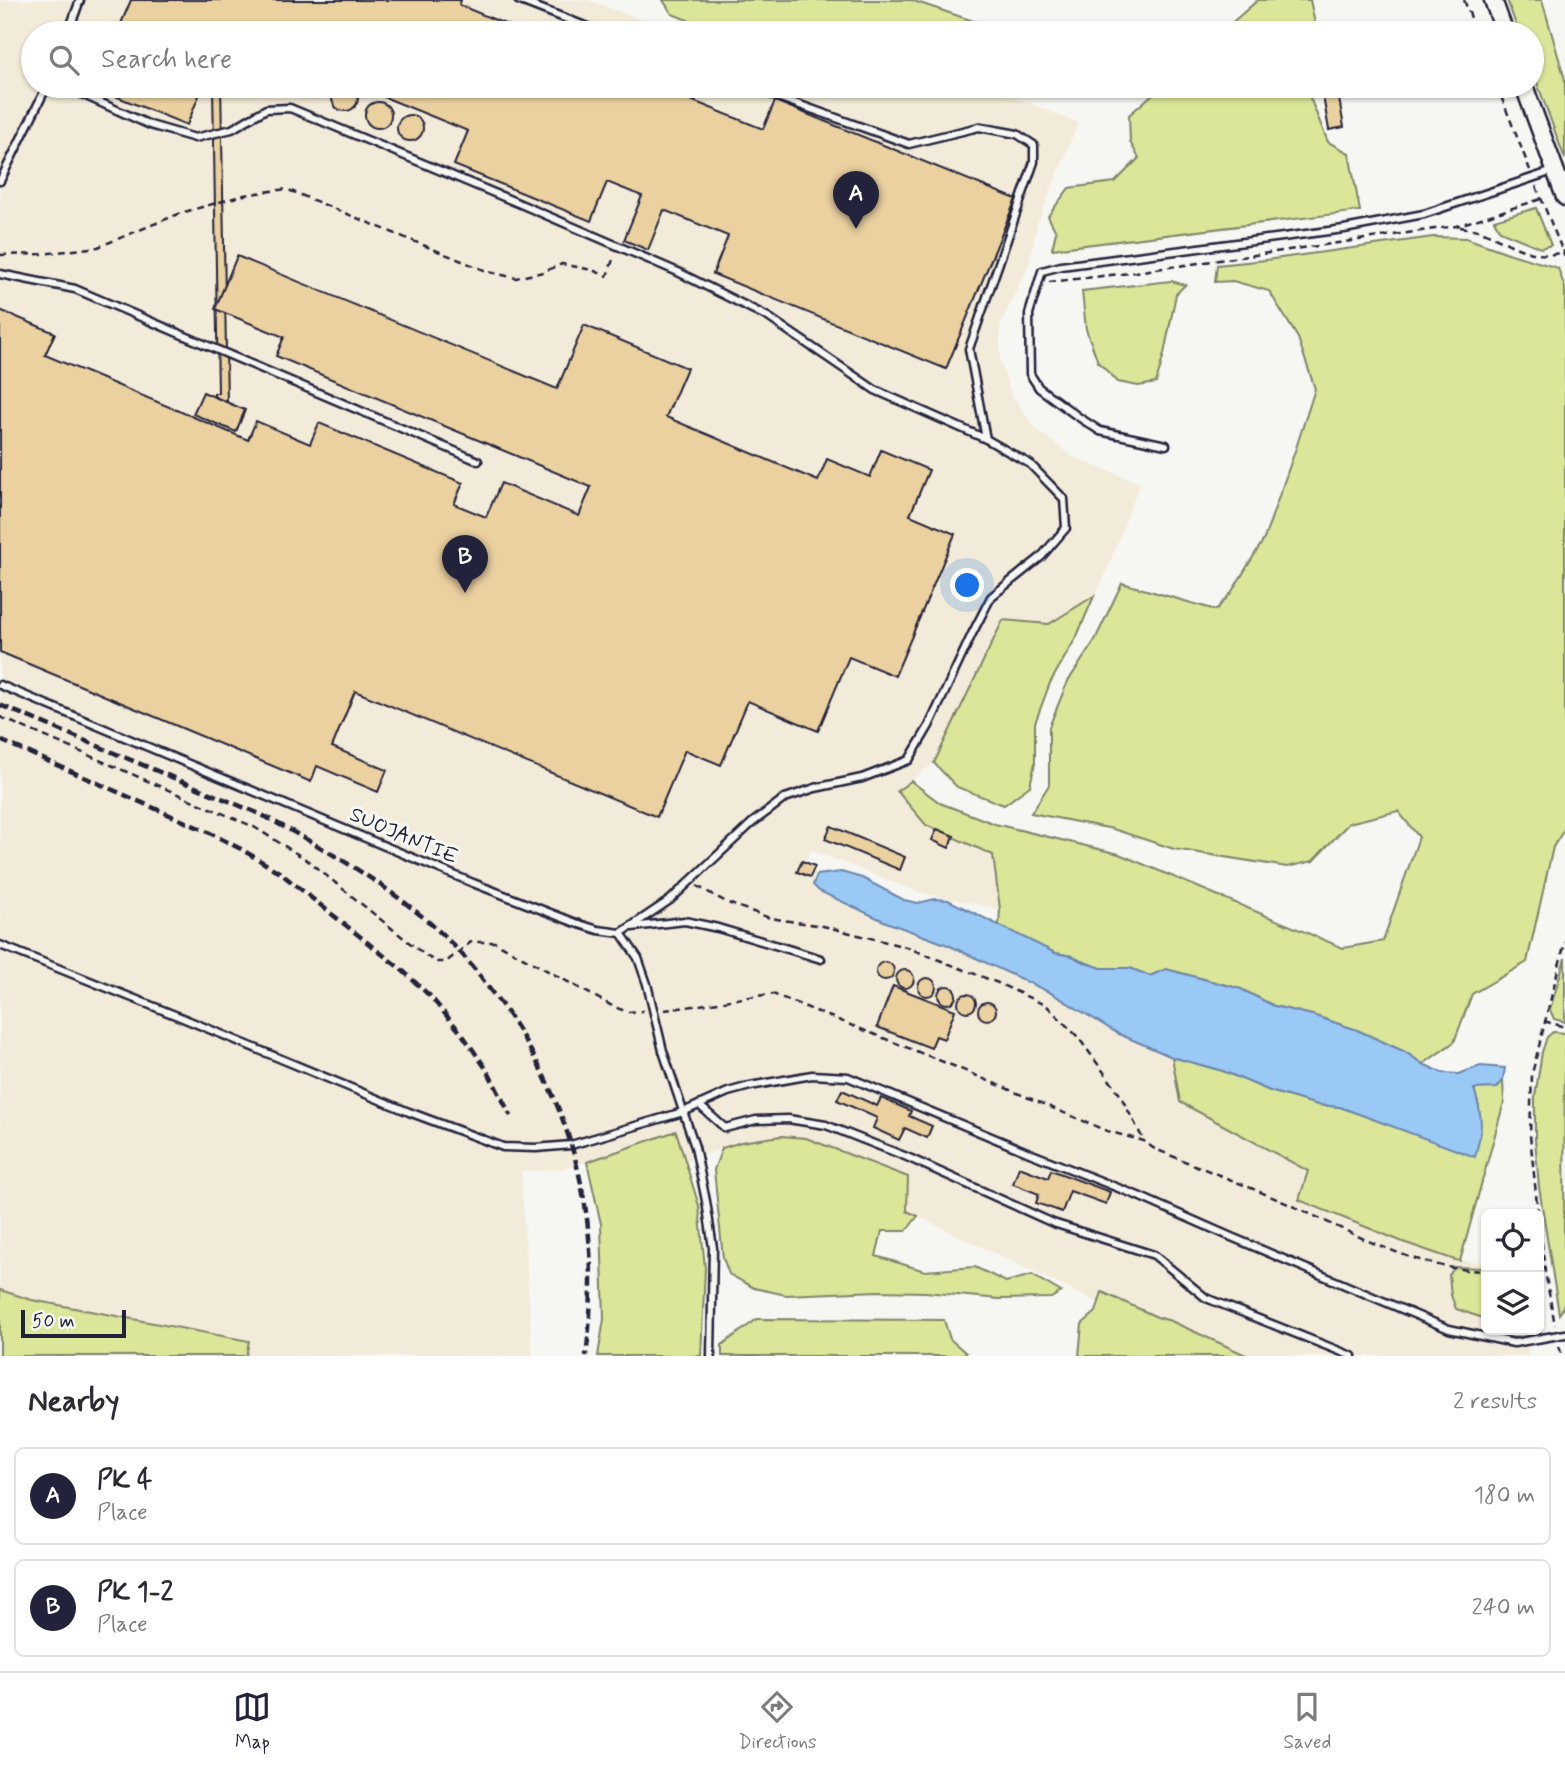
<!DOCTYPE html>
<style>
:root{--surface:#fff;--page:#f2f2f3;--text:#2b2b33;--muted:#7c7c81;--line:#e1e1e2;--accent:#22223b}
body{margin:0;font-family:Mynerve,sans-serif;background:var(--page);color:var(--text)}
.controls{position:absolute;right:21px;bottom:21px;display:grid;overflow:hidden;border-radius:10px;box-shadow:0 2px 5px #0004}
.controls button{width:63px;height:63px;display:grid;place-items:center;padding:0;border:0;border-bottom:2px solid var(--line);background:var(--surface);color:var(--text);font:35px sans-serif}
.scale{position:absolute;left:21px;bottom:18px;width:105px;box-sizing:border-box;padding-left:7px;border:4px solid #22223b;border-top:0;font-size:19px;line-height:24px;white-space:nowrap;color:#22223b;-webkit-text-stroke:5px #f6f6f2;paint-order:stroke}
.you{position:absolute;left:968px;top:586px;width:24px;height:24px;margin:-18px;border:5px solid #fff;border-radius:50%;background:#1a73e8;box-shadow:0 0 0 10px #1a73e833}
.badge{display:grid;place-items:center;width:46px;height:46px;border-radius:50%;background:var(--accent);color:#fff;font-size:23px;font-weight:700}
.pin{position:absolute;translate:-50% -58px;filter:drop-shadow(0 2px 4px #0008)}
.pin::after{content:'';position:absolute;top:37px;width:24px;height:21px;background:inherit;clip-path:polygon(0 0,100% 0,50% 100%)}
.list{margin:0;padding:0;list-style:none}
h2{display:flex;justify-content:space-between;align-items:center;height:91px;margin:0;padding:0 28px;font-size:30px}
h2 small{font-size:23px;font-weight:400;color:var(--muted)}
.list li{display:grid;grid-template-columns:46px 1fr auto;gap:21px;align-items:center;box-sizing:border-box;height:98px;margin:0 14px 14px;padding:0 14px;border:2px solid var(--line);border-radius:10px}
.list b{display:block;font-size:26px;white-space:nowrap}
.list p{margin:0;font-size:23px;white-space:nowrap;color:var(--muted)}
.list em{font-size:23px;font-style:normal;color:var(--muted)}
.icon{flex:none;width:38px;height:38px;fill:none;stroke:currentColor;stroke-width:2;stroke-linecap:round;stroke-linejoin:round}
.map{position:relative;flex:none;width:1565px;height:1356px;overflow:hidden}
.search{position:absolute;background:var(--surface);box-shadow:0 2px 5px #0004;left:21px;right:21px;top:21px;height:77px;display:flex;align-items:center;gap:18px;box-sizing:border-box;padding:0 24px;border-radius:38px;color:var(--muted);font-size:26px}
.sheet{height:315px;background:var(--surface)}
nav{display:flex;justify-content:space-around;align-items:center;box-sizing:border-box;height:98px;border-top:2px solid var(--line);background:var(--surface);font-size:19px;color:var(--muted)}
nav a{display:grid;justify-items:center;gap:4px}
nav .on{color:var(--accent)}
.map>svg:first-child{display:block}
.built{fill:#f3ebd9}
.green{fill:#dbe699;stroke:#7e846a;stroke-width:2}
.water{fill:#9bc9f6;stroke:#6b86ab;stroke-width:2}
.building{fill:#ebd1a0;stroke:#22223b;stroke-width:2}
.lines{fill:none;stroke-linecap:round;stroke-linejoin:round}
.service-casing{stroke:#22223b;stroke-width:11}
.secondary-casing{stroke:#22223b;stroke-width:21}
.path{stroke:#22223b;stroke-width:2.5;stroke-dasharray:7 5;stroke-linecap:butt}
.service{stroke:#f6f6f2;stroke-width:6}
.secondary{stroke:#f6f6f2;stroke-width:16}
.rail{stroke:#22223b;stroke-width:4.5;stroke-dasharray:10 5;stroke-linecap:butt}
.labels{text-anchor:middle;stroke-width:6;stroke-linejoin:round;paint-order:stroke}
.street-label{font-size:21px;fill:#22223b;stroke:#f6f6f2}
</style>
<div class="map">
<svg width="1565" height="1356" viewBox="0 0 1565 1356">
<rect width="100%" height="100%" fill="#f6f6f2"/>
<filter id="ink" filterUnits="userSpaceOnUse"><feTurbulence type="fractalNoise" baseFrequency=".0143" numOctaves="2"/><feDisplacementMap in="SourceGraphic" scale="14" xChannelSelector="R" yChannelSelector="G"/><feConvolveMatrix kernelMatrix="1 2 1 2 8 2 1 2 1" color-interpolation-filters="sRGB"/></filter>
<g filter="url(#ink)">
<path class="built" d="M0 0H588L677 33H33V86H817L828 90 840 86H987L1078 123 1037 224 1029 264 1000 325V361L1011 394 1037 430 1074 458 1140 483 1104 578 1094 596 1049 624 1003 620 934 763 898 791 926 825 993 855 1000 909 918 892 811 850 806 861 817 875 813 885 819 891 886 922 948 945 1051 993 1119 1034 1172 1057 1180 1102 1308 1171 1300 1200 1403 1242 1455 1260 1486 1263V1330H1524L1529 1356H1248L1171 1321 1157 1317 1102 1293 1098 1303 907 1211 908 1177 806 1138 781 1136 741 1142 686 1161 676 1131 587 1162 560 1169 521 1171 532 1356H246L249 1342 32 1300 0 1290Z"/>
<g class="green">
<path d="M663 0H911L985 25 995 33H721L672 14Z"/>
<path d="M1258 0H1310L1317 33H1220Z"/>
<path d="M1507 0H1542L1565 80V159L1532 69V33H1519Z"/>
<path d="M1162 86H1314L1310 98 1328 142 1349 153 1360 211 1052 249 1056 232 1048 216 1069 188 1115 182 1139 158 1130 142 1129 115Z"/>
<path d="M1536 208 1551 245 1541 248 1500 231 1494 220Z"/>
<path d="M1433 237 1466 238 1511 254 1558 268 1565 288V828L1553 847 1527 962 1472 994 1454 1042 1423 1064 1405 1052 1357 1030 1312 1015 1274 1006 1241 989 1166 969 1150 976 1130 968H1101L1081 961 1072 956 1055 953 999 926 1000 909 993 855 926 825 897 791 911 781 940 803 995 824 1119 854 1343 948 1383 941 1419 837 1398 811 1349 823 1313 861 1287 867 1174 849 1113 829 1031 813 1049 785V727L1067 683 1095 640 1122 583 1216 610 1231 593 1264 539 1296 448 1315 389 1298 338 1269 291 1233 281 1215 282 1217 265 1266 260Z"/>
<path d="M1171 281 1185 285 1176 294 1164 354 1156 383 1138 386 1118 382 1098 362 1086 329 1082 291Z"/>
<path d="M1094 596 1077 636 1050 683 1035 723V763L1030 786 1004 805 957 787 934 763 1003 620 1049 624Z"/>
<path d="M1565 958V1022L1554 1019 1550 1010Z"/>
<path d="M1553 1032 1565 1033 1564 1234 1565 1300 1562 1310 1559 1314 1539 1187 1535 1139V1097L1542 1052 1547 1037Z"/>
<path d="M1172 1057 1223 1071 1270 1091 1318 1105 1340 1107 1462 1151 1479 1107 1474 1088H1497L1503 1080 1504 1102 1460 1261 1455 1260 1403 1242 1299 1200 1308 1171 1180 1102Z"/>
<path d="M676 1131 699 1206 705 1268 701 1356H598L604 1319 601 1224 587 1162Z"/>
<path d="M781 1136 806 1138 908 1177 907 1211 918 1216 906 1231H882L876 1256 925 1271 975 1267 1006 1282 1032 1275 1061 1292 1051 1298 999 1299 925 1292 878 1291 786 1295 754 1288 729 1274 723 1258 714 1170 722 1148 741 1142Z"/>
<path d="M1455 1267 1486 1268V1319L1456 1309 1451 1295 1449 1275Z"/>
<path d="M0 1290 32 1300 249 1341 246 1356H0Z"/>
<path d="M1102 1292 1157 1317 1171 1321 1248 1356H1079L1082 1324 1096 1312Z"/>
<path d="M757 1319 944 1320 950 1339 966 1353 963 1356H722V1345Z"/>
</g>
<path class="water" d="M841 872 862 878 904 900 918 903 935 899 948 900 1055 953 1072 956 1081 961 1101 968H1130L1150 976 1166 969 1241 989 1274 1006 1312 1015 1357 1030 1405 1052 1423 1064 1443 1073 1459 1074 1480 1066 1505 1068 1503 1080 1497 1088 1474 1089C1483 1118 1483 1127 1475 1157L1340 1107 1318 1105 1270 1091 1223 1071 1172 1057 1119 1034 1051 993 948 945 886 922 819 891 813 885 817 875Z"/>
<g class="building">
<path d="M131 0H461L459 5 527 33H227L224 32 223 33H117Z"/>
<circle cx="345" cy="98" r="13"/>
<path d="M96 86H203L187 125 95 88Z"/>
<path d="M213 86H221L227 402 214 397V393H218Z"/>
<path d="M301 86H326V89L320 97 309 98 302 91Z"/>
<path d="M357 86H656L763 129 775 101 1016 199 946 369 713 274 728 236 664 210 648 250 624 240 642 196 607 182 591 221 454 165 468 131Z"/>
<path d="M1338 93 1344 127 1329 130 1323 96Z"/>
<circle cx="378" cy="115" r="13"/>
<circle cx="410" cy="128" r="13"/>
<path d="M237 256 557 389 584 325 687 368 666 417 818 481 827 459 870 477 881 450 929 470 910 515 955 534 895 676 849 657 818 731 748 701 721 765 685 750 657 817 355 691 332 747 387 770 378 792 317 766 311 782 0 652V310L55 333 45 355 248 440 256 421 310 444 319 423 463 483 454 504 486 517 501 483 579 516 591 487 276 356 284 337 215 309Z"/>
<path d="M203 392 245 410 236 432 193 414Z"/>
<path d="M831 826 905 857 900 870 825 839Z"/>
<path d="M937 829 954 836 949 848 932 840Z"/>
<path d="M802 861 815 866 810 877 797 872Z"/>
<circle cx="885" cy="971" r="9"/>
<circle cx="905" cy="979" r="9"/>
<circle cx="927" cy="987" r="9"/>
<path d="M893 986 955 1010 944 1039 936 1036 931 1048 877 1027Z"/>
<circle cx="947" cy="995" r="9"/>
<circle cx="967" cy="1003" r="9"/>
<circle cx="987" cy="1011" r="9"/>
<path d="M842 1090 877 1106 881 1098 911 1111 909 1116 932 1126 927 1138 905 1128 899 1140 873 1128 877 1118 837 1100Z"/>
<path d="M1019 1167 1048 1178 1051 1170 1110 1192 1106 1204 1070 1191 1062 1212 1036 1203 1039 1194 1013 1184Z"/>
</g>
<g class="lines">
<g class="service-casing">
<g id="service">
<path d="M518 0 603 33"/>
<path d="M68 33 80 0"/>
<path d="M64 86 150 125 195 138 232 129 266 109 290 108 518 203 678 272 768 317 875 390 986 439 1030 464 1064 499 1066 528 1041 557 991 597 972 634 929 726 909 760 862 778 815 788 785 798 752 823 670 900 621 933"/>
<path d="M747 86 909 144 979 127 1017 134 1034 145V162L969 349 986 439"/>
<path d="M0 181 47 86"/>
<path d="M0 274 75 289 478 461"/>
<path d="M1166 445 1100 431 1077 416 1039 388 1030 374 1029 314 1042 271 1061 266 1344 229 1424 214 1553 171"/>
<path d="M0 685 473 883 576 923 598 930 621 933 638 958 647 984 663 1051 695 1147 706 1201 713 1248 711 1356"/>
<path d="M632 927 685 921 718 928 821 959"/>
<path d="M0 945 180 1017 409 1112 503 1147 536 1148 571 1145 683 1112 728 1092 750 1086 812 1075 848 1077 1032 1154 1136 1195 1229 1236 1449 1329 1514 1343 1565 1334"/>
<path d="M699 1105 725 1128 756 1120 788 1119 826 1125 907 1157 1053 1223 1154 1255 1206 1298 1352 1356"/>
</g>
</g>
<g class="secondary-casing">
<g id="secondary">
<path d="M1493 0 1505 33"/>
<path d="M1524 86 1565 197"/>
</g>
</g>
<g class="path">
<path d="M1464 0 1477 33"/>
<path d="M1497 86 1530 170"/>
<path d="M1536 186 1565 257"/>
<path d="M1460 227C1467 228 1475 229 1481 231 1509 242 1534 263 1565 251"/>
<path d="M0 255 42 254 98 247 181 213 244 195 286 189 489 272 516 278 543 272 562 264 592 270 607 276 614 257"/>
<path d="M1049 282 1129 273 1456 226 1541 199"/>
<path d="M0 717 254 827 307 860 426 956 437 962H446L471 942H495L614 1007 628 1012 643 1011"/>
<path d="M697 886 728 903 770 918 823 926 906 947 998 983 1047 1006 1078 1037 1119 1093 1144 1141"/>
<path d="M664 1010C700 1006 736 998 773 994L951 1065 1107 1131 1144 1141 1153 1148C1195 1166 1239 1182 1281 1201 1347 1229 1413 1270 1486 1271"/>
<path d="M1544 1021 1565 1027"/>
<path d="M1538 1214 1530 1135 1532 1074 1565 942"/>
<path d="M1539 1218 1545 1272 1555 1325"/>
<path d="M1559 1346 1562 1356"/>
</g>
<use href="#service" class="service"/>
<use href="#secondary" class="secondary"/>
<g class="rail">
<path d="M0 705 262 815C331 852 404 893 458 950 474 967 487 986 501 1004 577 1111 603 1227 586 1356"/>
<path d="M0 740 206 831 241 849 279 872 402 970 430 996 462 1034 487 1070 511 1116"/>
</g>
</g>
</g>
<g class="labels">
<g class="street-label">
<text transform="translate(404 835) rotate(23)" y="7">SUOJANTIE</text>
</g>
</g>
</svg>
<div class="controls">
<button><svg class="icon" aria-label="locate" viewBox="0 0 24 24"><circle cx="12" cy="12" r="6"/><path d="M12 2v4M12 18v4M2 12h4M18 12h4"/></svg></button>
<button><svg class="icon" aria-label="layers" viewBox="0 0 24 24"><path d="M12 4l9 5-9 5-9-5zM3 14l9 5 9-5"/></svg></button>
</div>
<div class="scale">50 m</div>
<div class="you"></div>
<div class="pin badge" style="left:856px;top:229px">A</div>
<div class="pin badge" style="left:465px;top:593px">B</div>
<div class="search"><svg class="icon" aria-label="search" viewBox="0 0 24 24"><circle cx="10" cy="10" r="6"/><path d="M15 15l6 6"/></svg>Search here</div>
</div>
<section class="sheet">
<h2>Nearby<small>2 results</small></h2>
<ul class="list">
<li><span class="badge">A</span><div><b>PK 4</b><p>Place</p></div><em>180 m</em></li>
<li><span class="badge">B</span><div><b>PK 1-2</b><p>Place</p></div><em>240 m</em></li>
</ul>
</section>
<nav>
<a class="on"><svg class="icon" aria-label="map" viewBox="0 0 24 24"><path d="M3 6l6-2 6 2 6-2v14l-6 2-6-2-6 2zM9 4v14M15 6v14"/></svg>Map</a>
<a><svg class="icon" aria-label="directions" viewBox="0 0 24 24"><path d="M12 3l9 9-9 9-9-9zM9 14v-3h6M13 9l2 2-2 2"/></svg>Directions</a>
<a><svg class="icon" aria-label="saved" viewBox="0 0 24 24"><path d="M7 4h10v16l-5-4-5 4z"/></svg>Saved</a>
</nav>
